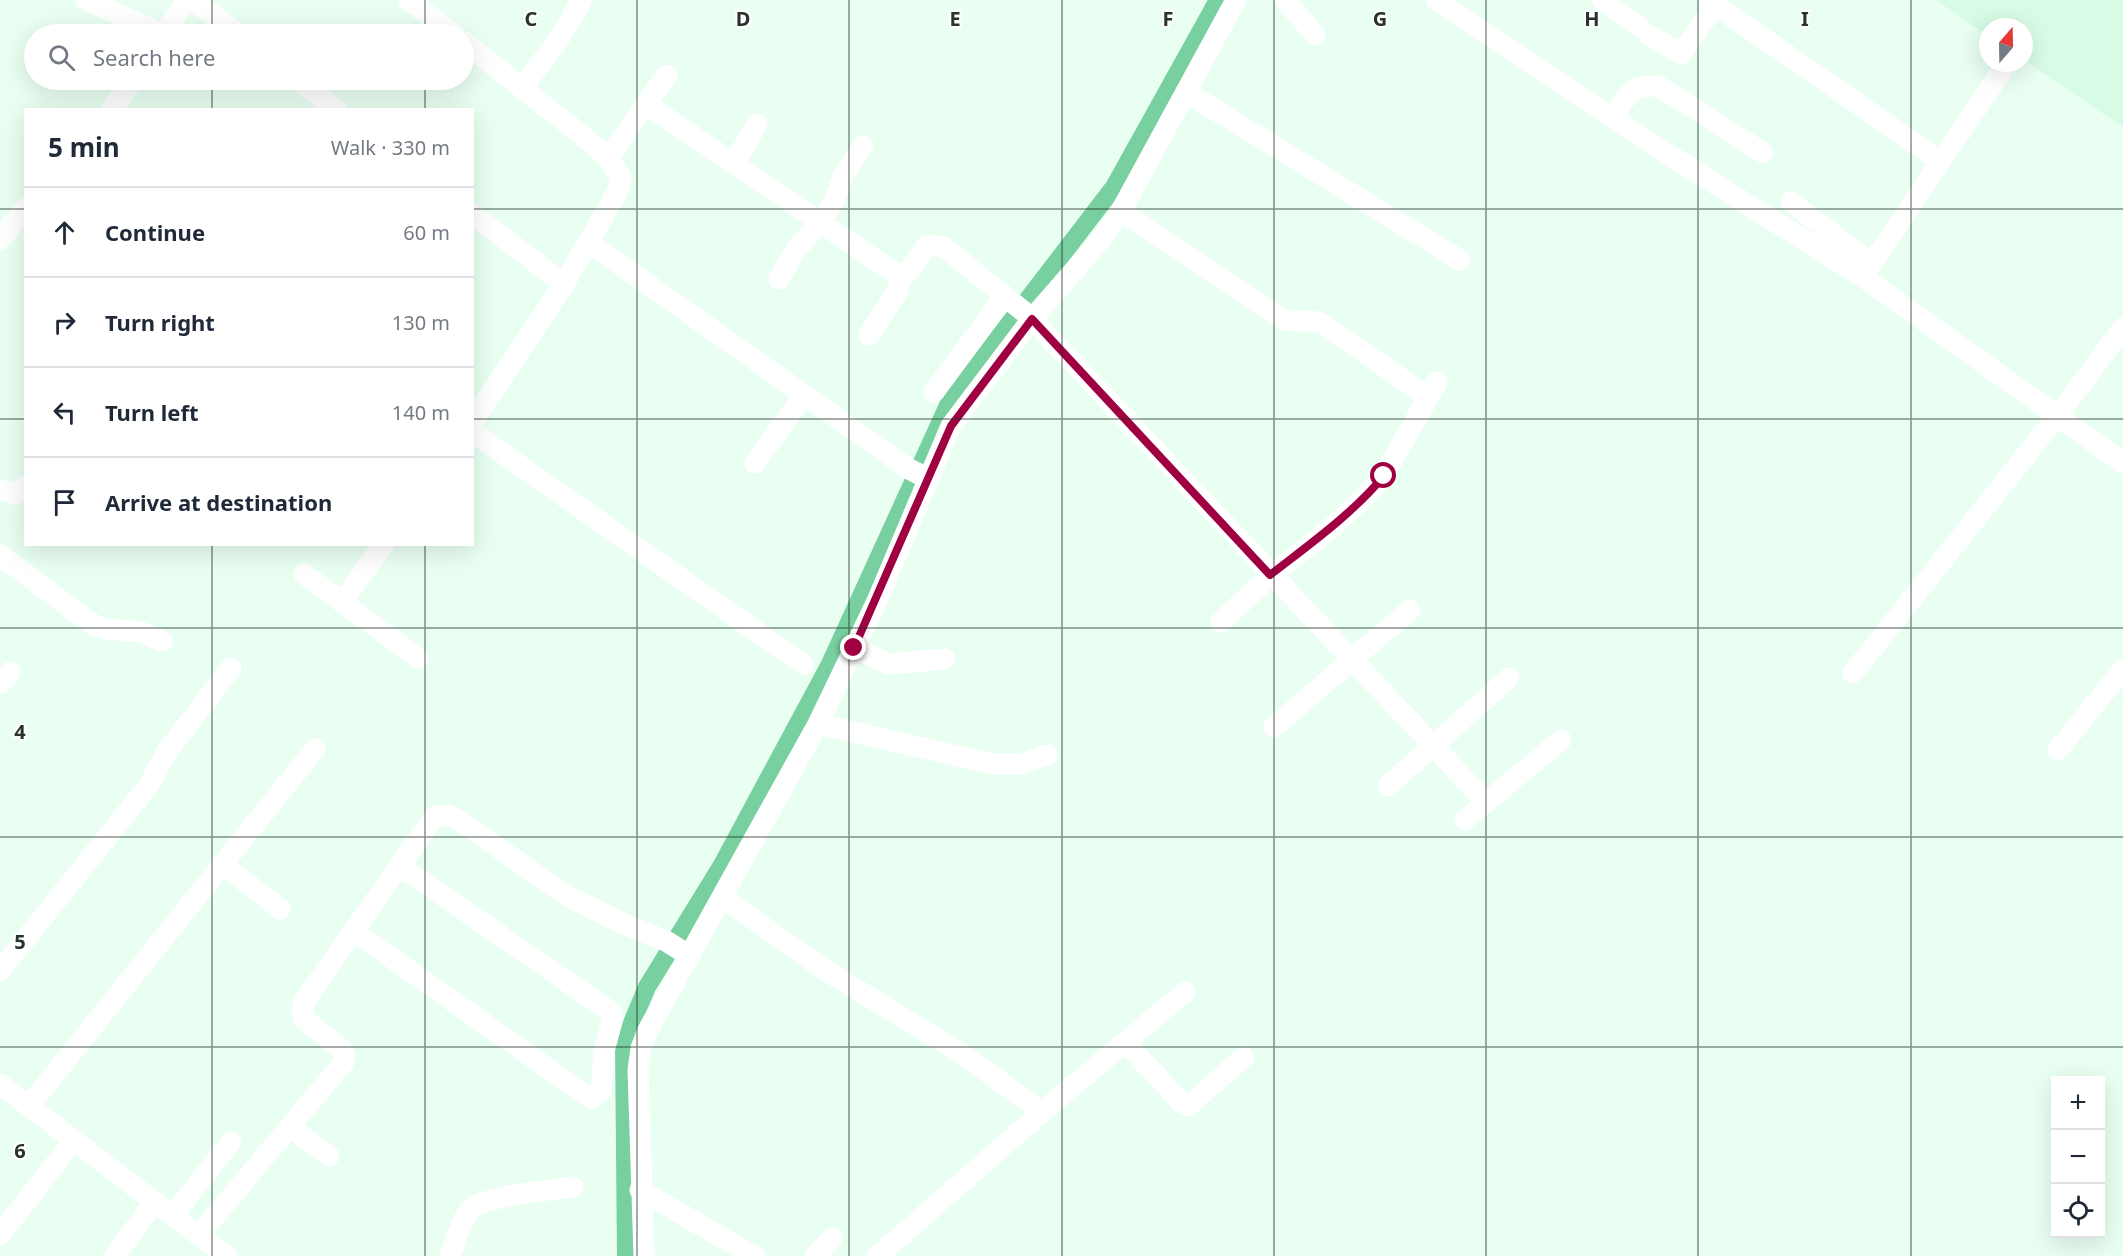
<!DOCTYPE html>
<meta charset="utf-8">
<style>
:root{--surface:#fff;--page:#f6f6f7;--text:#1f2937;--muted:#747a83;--line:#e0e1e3}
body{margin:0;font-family:"Noto Sans",sans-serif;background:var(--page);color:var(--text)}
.controls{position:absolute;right:18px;bottom:18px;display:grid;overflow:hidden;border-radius:0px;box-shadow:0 6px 24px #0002}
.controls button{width:54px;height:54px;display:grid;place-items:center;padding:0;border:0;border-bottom:2px solid var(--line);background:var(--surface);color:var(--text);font:30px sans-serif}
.compass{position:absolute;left:1979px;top:18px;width:54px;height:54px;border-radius:50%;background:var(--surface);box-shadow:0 6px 24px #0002;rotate:20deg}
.stop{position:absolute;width:18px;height:18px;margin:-14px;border:4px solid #9f0041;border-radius:50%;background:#fff}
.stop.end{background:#9f0041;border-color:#fff;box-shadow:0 2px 6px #0008}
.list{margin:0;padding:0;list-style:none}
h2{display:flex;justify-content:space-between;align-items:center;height:78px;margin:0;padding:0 24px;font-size:26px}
h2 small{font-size:20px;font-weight:400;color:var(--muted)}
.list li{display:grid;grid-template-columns:39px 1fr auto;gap:18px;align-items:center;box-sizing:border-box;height:90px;padding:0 24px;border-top:2px solid var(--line)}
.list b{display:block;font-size:22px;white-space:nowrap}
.list em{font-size:20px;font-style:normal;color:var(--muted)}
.icon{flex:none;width:33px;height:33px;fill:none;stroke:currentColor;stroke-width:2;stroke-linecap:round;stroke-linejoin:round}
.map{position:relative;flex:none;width:2123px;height:1256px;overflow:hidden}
.search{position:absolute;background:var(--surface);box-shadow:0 6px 24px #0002;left:24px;top:24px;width:450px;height:66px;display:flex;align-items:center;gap:15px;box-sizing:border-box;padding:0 21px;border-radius:33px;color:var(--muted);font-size:22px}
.panel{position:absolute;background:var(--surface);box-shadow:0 6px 24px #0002;left:24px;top:108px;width:450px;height:438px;border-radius:0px}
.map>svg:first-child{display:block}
.built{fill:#d7fbe5}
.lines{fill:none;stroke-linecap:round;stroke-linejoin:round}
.canal{stroke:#78d0a0;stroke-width:18}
.minor{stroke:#fff;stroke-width:21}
.route{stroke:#9f0041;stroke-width:8}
.grid{fill:none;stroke:#28332c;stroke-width:1.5;stroke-opacity:0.55}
.grid-label{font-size:20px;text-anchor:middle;font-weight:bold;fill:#28332c;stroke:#fff;stroke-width:4.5;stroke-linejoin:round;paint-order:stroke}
</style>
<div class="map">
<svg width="2123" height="1256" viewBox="0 0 2123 1256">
<rect width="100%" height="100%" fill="#e8fff1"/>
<path class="built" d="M1936 0H2123V127L2024 60V27H1988V36Z"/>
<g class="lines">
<path class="canal" d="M626 1256 624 1042 647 987 722 865 830 664 950 401 1114 187 1218 0"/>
<g class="minor">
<path d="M86 0 163 34"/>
<path d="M192 0 239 34"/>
<path d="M409 0 454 34"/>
<path d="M1285 0 1315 35"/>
<path d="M1436 0 1655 146 1863 277 2123 463"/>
<path d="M1602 0 1640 27"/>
<path d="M1708 0 1939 160"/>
<path d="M163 34 187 0"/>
<path d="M1649 35 1681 54 1715 5"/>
<path d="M464 42 588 140 608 158 621 178 619 189 564 284 472 422"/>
<path d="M298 80 337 110"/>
<path d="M523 87 559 39 582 0"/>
<path d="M1186 92 1460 260"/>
<path d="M646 104 667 75"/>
<path d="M111 110 133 80"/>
<path d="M1612 118C1627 97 1631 82 1660 87L1762 152"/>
<path d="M608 158 646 104 892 271 902 275 908 272 927 245 944 247 1028 315 1486 802"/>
<path d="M735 163 757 124"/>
<path d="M1791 202 1872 264"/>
<path d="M1121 211 1282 319C1296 324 1309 317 1323 324L1428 397"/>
<path d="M472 214 564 284"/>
<path d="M0 240 26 208"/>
<path d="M588 242 909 469 929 479"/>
<path d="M1863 277 2007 63"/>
<path d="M779 279 796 249 821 222 834 201 843 176 863 146"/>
<path d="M869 335 897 292 902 275"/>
<path d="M934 392 1005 296"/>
<path d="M472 432 803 664"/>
<path d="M755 463 804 395"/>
<path d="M0 490 15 494 26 486"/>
<path d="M0 555 92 624 106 629 141 632 162 641"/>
<path d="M304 574 418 658"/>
<path d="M342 602 384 544"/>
<path d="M1221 622 1271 575 1328 531 1369 493 1384 475 1437 382"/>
<path d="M854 648 889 664 945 659"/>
<path d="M1853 673 2058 415 2123 328"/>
<path d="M0 684 10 672"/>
<path d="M818 724 993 764H1021L1047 755"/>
<path d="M1274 727 1410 610"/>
<path d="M2058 750 2123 669"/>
<path d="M1388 786 1509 678"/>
<path d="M1465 820 1561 740"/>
<path d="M224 865 280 909"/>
<path d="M723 898 825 970 964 1055 1042 1112"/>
<path d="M355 932 584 1094 592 1098 601 1091 604 1051 613 1018 611 1012 400 866"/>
<path d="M0 971 149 785 166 753 231 668"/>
<path d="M1125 1042 1181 1102 1188 1106 1244 1057"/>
<path d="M0 1084 226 1256"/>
<path d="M29 1106 315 749"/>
<path d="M290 1127 329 1156"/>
<path d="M640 1190 754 1256"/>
<path d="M173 1215 231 1142"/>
<path d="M0 1235 74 1140"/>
<path d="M199 1235 344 1062 345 1056 341 1049 303 1018V1003L434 817 448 815 460 821 567 896 624 924 666 941 690 956"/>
<path d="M115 1256 155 1201"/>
<path d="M450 1256C456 1242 461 1219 471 1209 484 1196 553 1190 573 1187"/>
<path d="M644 1256 638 1070 641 1048 648 1030 818 724 877 601 951 426 1032 319 1100 241 1121 211 1236 0"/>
<path d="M815 1256 832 1238"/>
<path d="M878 1256 1042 1112 1185 992"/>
</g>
</g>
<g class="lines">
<path class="route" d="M854 648 951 426 1032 319 1270 575C1310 544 1352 514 1384 476"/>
</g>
<path class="grid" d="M212 0V34M425 0V34M637 0V1256M849 0V1256M1062 0V1256M1274 0V1256M1486 0V1256M1698 0V1256M1911 0V1256M212 80V110M425 80V110M0 209H26M472 209H2123M0 419H26M472 419H2123M212 544V1256M425 544V1256M0 628H2123M0 837H2123M0 1047H2123"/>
<g class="grid-label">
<text x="531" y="26">C</text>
<text x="743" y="26">D</text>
<text x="955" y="26">E</text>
<text x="1168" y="26">F</text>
<text x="1380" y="26">G</text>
<text x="1592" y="26">H</text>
<text x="1805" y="26">I</text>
<text x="20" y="739">4</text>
<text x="20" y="949">5</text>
<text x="20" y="1158">6</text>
</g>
</svg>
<div class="controls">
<button>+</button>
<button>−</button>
<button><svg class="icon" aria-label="locate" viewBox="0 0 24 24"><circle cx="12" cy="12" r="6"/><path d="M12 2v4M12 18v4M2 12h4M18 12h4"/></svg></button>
</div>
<svg class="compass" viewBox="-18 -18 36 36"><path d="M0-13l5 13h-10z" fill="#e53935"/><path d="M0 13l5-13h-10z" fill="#747a83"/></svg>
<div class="stop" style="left:1384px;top:476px"></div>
<div class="stop end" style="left:854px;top:648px"></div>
<div class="search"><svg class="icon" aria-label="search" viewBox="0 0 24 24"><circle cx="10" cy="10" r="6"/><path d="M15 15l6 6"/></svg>Search here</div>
<section class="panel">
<h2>5 min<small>Walk · 330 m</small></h2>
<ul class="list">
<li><svg class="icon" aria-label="ahead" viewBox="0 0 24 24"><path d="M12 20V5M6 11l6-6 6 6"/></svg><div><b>Continue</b></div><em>60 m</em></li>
<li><svg class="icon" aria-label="right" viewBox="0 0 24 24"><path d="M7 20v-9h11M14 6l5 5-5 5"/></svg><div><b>Turn right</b></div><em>130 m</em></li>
<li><svg class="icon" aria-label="left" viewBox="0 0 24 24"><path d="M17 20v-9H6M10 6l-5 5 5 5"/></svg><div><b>Turn left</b></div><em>140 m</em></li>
<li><svg class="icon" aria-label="arrive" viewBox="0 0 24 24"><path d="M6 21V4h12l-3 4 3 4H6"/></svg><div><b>Arrive at destination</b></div></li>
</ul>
</section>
</div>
